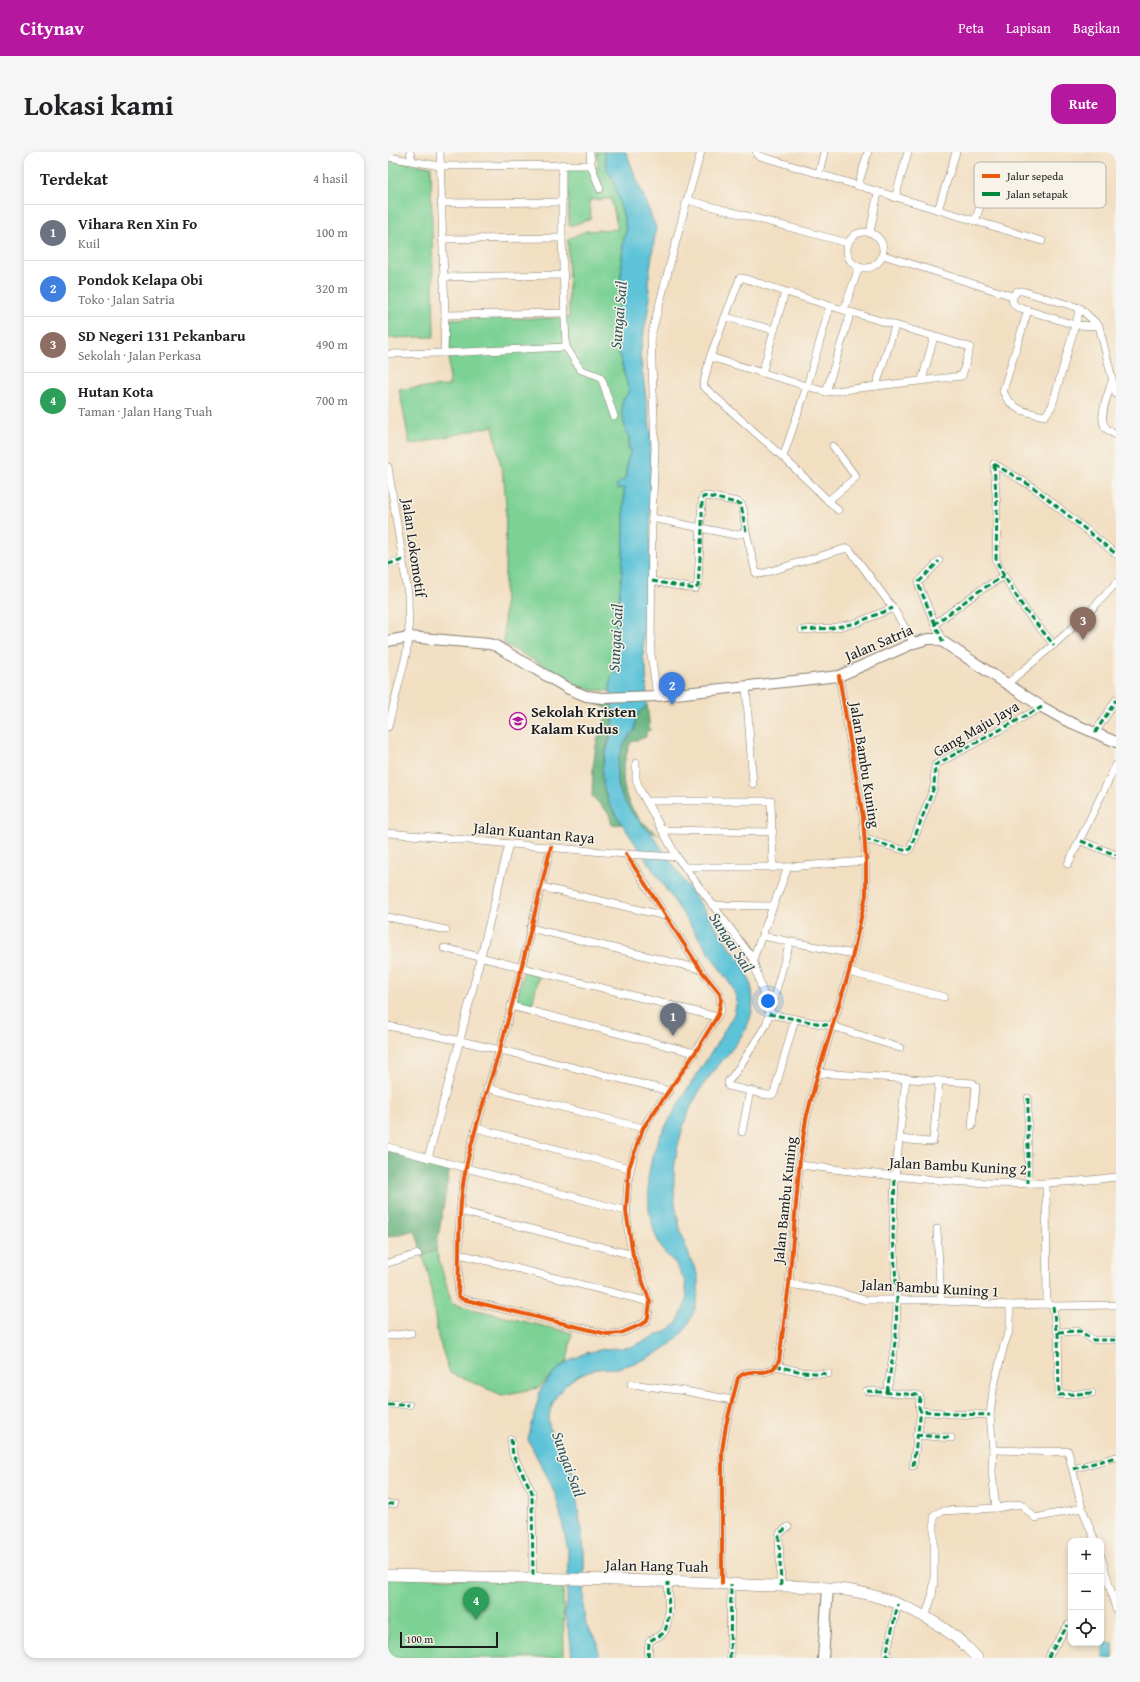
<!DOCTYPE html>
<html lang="id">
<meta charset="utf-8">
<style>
:root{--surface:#fff;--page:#f6f6f6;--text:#202124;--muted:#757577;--line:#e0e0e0;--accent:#b5179e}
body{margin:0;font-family:"Gentium Book Plus",serif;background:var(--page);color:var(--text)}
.controls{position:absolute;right:12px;bottom:12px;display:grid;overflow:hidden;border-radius:8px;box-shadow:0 2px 6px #0003}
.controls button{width:36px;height:36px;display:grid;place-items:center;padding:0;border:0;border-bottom:1px solid var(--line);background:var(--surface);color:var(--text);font:20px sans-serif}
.scale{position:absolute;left:12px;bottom:10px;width:98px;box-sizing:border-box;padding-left:4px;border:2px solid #1c1c1c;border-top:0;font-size:11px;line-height:14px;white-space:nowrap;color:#1c1c1c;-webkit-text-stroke:3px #f7f3e8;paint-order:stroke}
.you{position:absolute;left:380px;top:849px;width:14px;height:14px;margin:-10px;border:3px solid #fff;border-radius:50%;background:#1a73e8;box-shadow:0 0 0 6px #1a73e833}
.badge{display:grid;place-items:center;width:26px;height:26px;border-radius:50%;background:var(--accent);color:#fff;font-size:13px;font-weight:700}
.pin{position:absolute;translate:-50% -33px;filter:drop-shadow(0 1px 2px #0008)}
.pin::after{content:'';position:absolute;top:21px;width:14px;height:12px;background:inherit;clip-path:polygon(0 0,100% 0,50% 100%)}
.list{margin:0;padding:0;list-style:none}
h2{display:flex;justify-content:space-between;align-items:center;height:52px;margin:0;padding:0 16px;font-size:17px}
h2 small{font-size:13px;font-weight:400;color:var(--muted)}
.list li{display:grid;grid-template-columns:26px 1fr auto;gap:12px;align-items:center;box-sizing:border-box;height:56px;padding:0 16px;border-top:1px solid var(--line)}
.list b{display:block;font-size:15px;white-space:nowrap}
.list p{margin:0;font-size:13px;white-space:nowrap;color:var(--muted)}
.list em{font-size:13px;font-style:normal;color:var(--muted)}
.icon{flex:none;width:22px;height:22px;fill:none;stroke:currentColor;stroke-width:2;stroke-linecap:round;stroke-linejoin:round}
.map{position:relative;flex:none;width:728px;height:1506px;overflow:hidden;border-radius:12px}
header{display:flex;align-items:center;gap:24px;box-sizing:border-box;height:56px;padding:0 20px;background:var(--accent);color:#fff}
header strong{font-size:19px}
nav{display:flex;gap:22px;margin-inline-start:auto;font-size:14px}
.intro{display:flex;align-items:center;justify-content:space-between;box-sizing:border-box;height:96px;padding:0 24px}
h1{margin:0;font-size:28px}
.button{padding:10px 18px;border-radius:12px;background:var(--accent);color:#fff;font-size:14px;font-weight:700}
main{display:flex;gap:24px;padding:0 24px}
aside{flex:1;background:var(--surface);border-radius:12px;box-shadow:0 2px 6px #0003}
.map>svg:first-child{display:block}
.green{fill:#7cd194;stroke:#4c7658}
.forest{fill:#65b37e;stroke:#40684d}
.water{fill:#5bc3d8;stroke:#3c707a}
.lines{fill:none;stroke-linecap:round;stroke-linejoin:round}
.street-tunnel{stroke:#c7b8a1;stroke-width:7;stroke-dasharray:7 3.5;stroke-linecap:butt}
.street-casing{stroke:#877e6f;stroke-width:8}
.secondary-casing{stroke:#877e6f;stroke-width:12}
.primary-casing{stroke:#877e6f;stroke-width:12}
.street{stroke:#fff;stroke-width:7}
.secondary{stroke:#fff;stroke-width:10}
.primary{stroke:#fff;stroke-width:11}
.quiet{stroke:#00873e;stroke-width:3;stroke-dasharray:6 3;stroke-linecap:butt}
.cycleway-casing{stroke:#f7f3e8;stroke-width:6}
.cycleway{stroke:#e8590c;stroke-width:4}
.labels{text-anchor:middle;stroke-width:3;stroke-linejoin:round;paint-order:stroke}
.street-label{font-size:15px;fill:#1c1c1c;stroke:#f7f3e8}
.poi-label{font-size:15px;font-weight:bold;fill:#1c1c1c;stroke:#f7f3e8;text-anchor:start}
.water-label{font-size:16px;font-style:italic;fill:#32565e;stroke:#f7f3e8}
.key{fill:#f7f3e8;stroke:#b5b2ab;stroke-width:1}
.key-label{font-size:11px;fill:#1c1c1c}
</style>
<header>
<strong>Citynav</strong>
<nav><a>Peta</a><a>Lapisan</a><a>Bagikan</a></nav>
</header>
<div class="intro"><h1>Lokasi kami</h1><a class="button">Rute</a></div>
<main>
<aside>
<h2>Terdekat<small>4 hasil</small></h2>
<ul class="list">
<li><span class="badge" style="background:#6b7280">1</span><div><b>Vihara Ren Xin Fo</b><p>Kuil</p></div><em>100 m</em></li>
<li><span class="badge" style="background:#3f7fe0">2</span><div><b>Pondok Kelapa Obi</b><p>Toko · Jalan Satria</p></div><em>320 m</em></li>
<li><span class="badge" style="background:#8d6e63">3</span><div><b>SD Negeri 131 Pekanbaru</b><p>Sekolah · Jalan Perkasa</p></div><em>490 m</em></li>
<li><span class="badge" style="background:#2e9e5b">4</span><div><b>Hutan Kota</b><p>Taman · Jalan Hang Tuah</p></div><em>700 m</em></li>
</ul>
</aside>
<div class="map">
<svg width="728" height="1506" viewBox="0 0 728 1506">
<rect width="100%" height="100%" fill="#f7f3e8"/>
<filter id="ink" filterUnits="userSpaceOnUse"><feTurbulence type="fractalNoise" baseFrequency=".025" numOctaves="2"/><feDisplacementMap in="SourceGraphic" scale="8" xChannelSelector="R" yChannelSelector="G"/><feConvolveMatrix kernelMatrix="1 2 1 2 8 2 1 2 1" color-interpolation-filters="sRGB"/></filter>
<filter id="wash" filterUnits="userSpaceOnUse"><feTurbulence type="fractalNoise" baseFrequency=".012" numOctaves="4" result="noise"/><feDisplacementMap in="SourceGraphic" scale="16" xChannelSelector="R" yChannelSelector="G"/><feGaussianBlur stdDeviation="0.9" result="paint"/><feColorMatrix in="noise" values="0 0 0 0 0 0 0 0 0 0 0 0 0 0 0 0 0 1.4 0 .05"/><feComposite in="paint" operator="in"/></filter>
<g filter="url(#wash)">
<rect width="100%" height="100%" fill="#f2dfc2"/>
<g class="green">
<path d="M209 0H216L219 17 225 27 236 66 238 79 235 91 229 193 239 232 242 239 236 246 234 260 241 284 240 295 243 302 239 309 236 335V384L234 419 225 497 228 510 226 517 227 521 222 532 223 539 205 538 186 533 185 529 116 492 118 351 116 329 105 274 22 293 11 237 61 234V167L181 166 180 87 198 79 230 77 223 47 201 48 203 67 181 74 180 17 210 16Z"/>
<path d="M0 7 43 15 46 185 0 186Z"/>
<path d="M136 819 151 823 143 857 127 853Z"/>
<path d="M48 1098 64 1152 184 1181 179 1209 150 1236 114 1243 62 1221 50 1185 41 1124 35 1104Z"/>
<path d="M0 1424 175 1431 176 1506H0Z"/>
</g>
<g class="forest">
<path d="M208 551 224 552C229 576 217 590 215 612 212 635 221 654 234 672L224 673 221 662 204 644 205 615 209 588 221 557Z"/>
<path d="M259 553 262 578 258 579V585L243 590C226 627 237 663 272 683 261 681 255 675 248 666 225 640 221 604 246 578 247 564 249 562 259 553Z"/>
<path d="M0 999 62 1015 48 1098 35 1104 27 1078 0 1085Z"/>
</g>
<g class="water">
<path d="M216 0H238L268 76 260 131 262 146 252 203 263 281 262 417C257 427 260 437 257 447L255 507 258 515 259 553C249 562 247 564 247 578 238 586 235 594 231 605 222 636 241 661 263 681L343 797C362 817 372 848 359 874 349 895 325 917 312 938 303 953 296 969 292 986 284 1014 284 1044 291 1072 294 1084 298 1095 302 1106 305 1113 310 1120 310 1128 312 1145 306 1164 297 1177 282 1198 253 1211 229 1216 223 1217 216 1216 209 1217 187 1221 167 1238 162 1260 155 1284 180 1303 186 1325 189 1335 188 1346 190 1357 192 1371 195 1385 196 1400 197 1421 194 1442 196 1463L198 1473 210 1491V1506H184L182 1485 176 1460 179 1451 180 1398 169 1347 163 1332 140 1288 153 1236 170 1217 183 1208 198 1201 216 1197 243 1195 282 1177 289 1171 295 1158 299 1147 297 1129 288 1112 274 1098 266 1079 261 1058 260 1026 264 1005 272 984 298 939 325 898 346 862 349 848 344 835 228 663C220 650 215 637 214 623 214 603 227 581 226 563 225 551 217 530 227 521L226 517 228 510 225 497 234 419 236 384V336L230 337 228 333 238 326 239 309 243 299 241 297V284L238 281 234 260V249L242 239 239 232 229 193 235 91 238 79 236 66 225 28 219 17Z"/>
<rect x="715" y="1491" width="10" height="15"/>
</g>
</g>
<g filter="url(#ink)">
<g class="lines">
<path class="street-tunnel" d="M281 939 300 911"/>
<g class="street-casing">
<g id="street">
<path d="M22 0 24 8"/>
<path d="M52 0 57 163 56 201"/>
<path d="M202 0 203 13 212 37"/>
<path d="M368 0 369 3 375 5 654 89"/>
<path d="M0 5 52 14 203 13"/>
<path d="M431 21 436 0"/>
<path d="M470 34 480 0"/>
<path d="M507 46 520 0"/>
<path d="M299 48 313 0"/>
<path d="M53 51 174 50"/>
<path d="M550 58 568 0"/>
<path d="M587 69 598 37 602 34 606 33 659 47"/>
<circle cx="477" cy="98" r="18"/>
<path d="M482 80 490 40"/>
<path d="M54 87 174 86"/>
<path d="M495 103 624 144"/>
<path d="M55 125 176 123"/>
<path d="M456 158 471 115"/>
<path d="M640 158 615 239C622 258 640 261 657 264L664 254 692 156"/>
<path d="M57 163 176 161"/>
<path d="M337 165 386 178"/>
<path d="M711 174 687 173 629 155 625 151 624 146 629 139H634L692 156 711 174 728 242"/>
<path d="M178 195 193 218 211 224 214 228 226 264"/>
<path d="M0 202 56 201 178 195 174 86V12"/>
<path d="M322 205 438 240 574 224 582 195 442 154 355 126H352L322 205 315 234 395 305 450 358"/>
<path d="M374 221 397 140"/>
<path d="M534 228 546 185"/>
<path d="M724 229C721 240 709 267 718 276 720 279 725 281 728 283"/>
<path d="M488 234 507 174"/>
<path d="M438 240 463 160"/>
<path d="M395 305 419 234 442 154"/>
<path d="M606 312 609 357 608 408 616 424 637 458 666 493"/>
<path d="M606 312 645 335 728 402"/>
<path d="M0 315 20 442 21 485 18 503 0 575"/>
<path d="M440 349 468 325 445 294"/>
<path d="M264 366 347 383 358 380"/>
<path d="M0 412 15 408"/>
<path d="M264 429 307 437 310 431 314 349 315 345 319 344 350 350 353 352 355 356 358 380 368 421 373 422 459 396 462 398 505 456 526 491"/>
<path d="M547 472 531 434V430L551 409"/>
<path d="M414 478 444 476 468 471 505 456"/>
<path d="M555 490 547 472 591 439 616 424"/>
<path d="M620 531C658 500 696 468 728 431"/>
<path d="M358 534 365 632"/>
<path d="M269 544 263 502 264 366 267 296 263 184 299 48 460 91"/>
<path d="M707 581 728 548"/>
<path d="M248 611V627L252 638 289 705 365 807 381 862"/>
<path d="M258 649H383L385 716"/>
<path d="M274 678 385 680"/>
<path d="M0 681 238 702 289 705"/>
<path d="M477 687 519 699 522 697 546 635 547 613 654 555"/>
<path d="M693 689 728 703"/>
<path d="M238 702 312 817 332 842 333 856 330 863 300 911"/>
<path d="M680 712 728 613"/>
<path d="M297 715H400L478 709"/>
<path d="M153 735 278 764"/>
<path d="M324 753 385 754"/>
<path d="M0 765 58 778"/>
<path d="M142 776 312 817"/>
<path d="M374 784 465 802"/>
<path d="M402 790 378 873 352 914 340 930V934L379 943H383L386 941 407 867"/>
<path d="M56 796 329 865"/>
<path d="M365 807 400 715"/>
<path d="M461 820 556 845"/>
<path d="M123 854 307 901"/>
<path d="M381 862 444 874 512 896"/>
<path d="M0 874C94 892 187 916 281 939 272 951 261 964 255 977 237 1018 234 1060 245 1103 251 1125 268 1147 258 1170L233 1181 219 1182 74 1147 70 1143C72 1101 69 1057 78 1016 86 976 100 937 112 897 131 830 146 762 163 695"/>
<path d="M430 921 585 931 588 935 584 974"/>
<path d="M99 936 255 976"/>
<path d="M640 946V1031"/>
<path d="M88 976 241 1016"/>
<path d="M354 980 362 938"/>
<path d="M512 987 541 990 545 989 551 929"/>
<path d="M0 995 238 1059"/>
<path d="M40 1006 72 888 121 692"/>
<path d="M412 1013C493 1023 576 1034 658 1031 681 1030 705 1028 728 1025"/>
<path d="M658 1031 659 1152"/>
<path d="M72 1059 245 1103"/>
<path d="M549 1077 553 1149"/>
<path d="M72 1102 262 1150"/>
<path d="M0 1111 30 1102"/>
<path d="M401 1132 446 1139 477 1148H539L622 1153 659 1152 665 1154 728 1153"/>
<path d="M665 1154 668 1178 670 1180 671 1243 704 1241"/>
<path d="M670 1180 692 1179 705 1188H728"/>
<path d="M0 1184 23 1181"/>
<path d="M388 1214 414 1220 440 1222"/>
<path d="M243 1232 297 1239 344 1248"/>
<path d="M479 1239 530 1243 532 1245 531 1256 533 1259 565 1262 602 1263"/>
<path d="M499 1240 508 1184 509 1147 505 1083 507 1025 518 926"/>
<path d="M0 1253H21"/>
<path d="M528 1283 563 1286"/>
<path d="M123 1287 125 1303 144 1340 145 1426"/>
<path d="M605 1298C630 1298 655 1301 680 1299L694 1356 707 1389"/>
<path d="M525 1314 533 1259"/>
<path d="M685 1317 728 1305"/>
<path d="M0 1352H6"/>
<path d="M608 1356 604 1320 605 1298 602 1263 605 1238 616 1193 622 1177V1153"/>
<path d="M713 1404 728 1457"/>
<path d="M334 1431V1299L338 1273 350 1226C362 1212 380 1230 391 1209L401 1132 412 1006 418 967 430 921 461 820 478 743V709L475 665 451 524"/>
<path d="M393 1434 391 1384 392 1381 400 1375"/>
<path d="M537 1466 544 1444 546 1429V1363L554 1359 608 1356 633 1352 647 1366 694 1356"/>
<path d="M260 1506 261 1490C265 1485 273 1485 276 1480 283 1470 280 1442 280 1430"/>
<path d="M342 1506 343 1432"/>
<path d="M502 1506 499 1503V1499L510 1452"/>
<path d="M661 1506 662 1502 680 1473"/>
</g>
</g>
<g class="secondary-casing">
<g id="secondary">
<path d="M0 489 21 485 101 492 108 494 181 537 198 544 214 546 269 544 451 524 526 491 540 487H547L555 490 654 555 677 568 728 590"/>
<path d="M435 1506 440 1436"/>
</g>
</g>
<g class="primary-casing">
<path id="primary" d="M0 1423C76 1425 151 1426 227 1428 265 1429 304 1429 343 1432 389 1436 437 1431 483 1443 521 1453 564 1476 589 1506"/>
</g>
<use href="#street" class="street"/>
<use href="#secondary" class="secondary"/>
<use href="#primary" class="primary"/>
<g class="quiet">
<path d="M606 312 609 357 608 408 616 424 637 458 666 493"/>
<path d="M606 312 645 335 728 402"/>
<path d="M0 412 15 408"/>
<path d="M264 429 307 437 310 434 314 377V349L315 345 319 344 353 352 358 380"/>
<path d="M547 472 531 434V430L551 409"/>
<path d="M414 478 444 476 468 471 505 456"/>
<path d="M555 490 547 472 591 439 616 424"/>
<path d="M707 581 728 548"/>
<path d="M477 687 519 699 522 697 546 635 547 613 654 555"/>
<path d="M693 689 728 703"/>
<path d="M381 862 444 874"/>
<path d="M640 946V1031"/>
<path d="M665 1154 668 1178 670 1180 671 1243 704 1241"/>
<path d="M670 1180 692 1179 705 1188H728"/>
<path d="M388 1214 414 1220 440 1222"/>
<path d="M479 1239 530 1243 532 1245 531 1256 533 1259 565 1262 602 1263"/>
<path d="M499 1240 508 1184 509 1147 505 1083 507 1025"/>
<path d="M0 1253H21"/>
<path d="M528 1283 563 1286"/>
<path d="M123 1287 125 1303 144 1340 145 1426"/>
<path d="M525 1314 533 1259"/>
<path d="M685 1317 728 1305"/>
<path d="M0 1352H6"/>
<path d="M393 1434 391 1384 392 1381 400 1375"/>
<path d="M260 1506 261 1490C265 1485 273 1485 276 1480 283 1470 280 1442 280 1430"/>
<path d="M342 1506 343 1432"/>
<path d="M502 1506 499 1503V1499L510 1452"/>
<path d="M661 1506 662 1502 680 1473"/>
</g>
<g class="cycleway-casing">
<g id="cycleway">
<path d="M163 695C146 762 131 830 112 897 100 937 86 976 78 1016 69 1057 72 1101 70 1143L74 1147 219 1182 233 1181 252 1173 258 1170 260 1165 262 1150 245 1103 238 1059 241 1016 255 976 307 901 330 863 333 848 332 842 312 817 238 702"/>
<path d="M334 1431V1299L338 1273 350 1226C362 1212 380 1230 391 1209L401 1132 412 1006 418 967 430 921 461 820 478 743V709L475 665 451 524"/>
</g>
</g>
<use href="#cycleway" class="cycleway"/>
</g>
</g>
<defs>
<g id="school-ring" transform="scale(0.9)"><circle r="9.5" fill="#f7f3e8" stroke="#b5179e" stroke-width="1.5"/><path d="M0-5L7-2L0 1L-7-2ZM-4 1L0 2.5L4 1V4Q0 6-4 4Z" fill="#b5179e"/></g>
</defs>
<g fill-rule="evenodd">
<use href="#school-ring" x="130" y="569"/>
</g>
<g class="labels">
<g class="street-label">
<text transform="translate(26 396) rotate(82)" y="5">Jalan Lokomotif</text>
<text transform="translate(491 491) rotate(-23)" y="5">Jalan Satria</text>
<text transform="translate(588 577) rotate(-30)" y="5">Gang Maju Jaya</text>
<text transform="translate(477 613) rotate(81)" y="5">Jalan Bambu Kuning</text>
<text transform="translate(146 681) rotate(5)" y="5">Jalan Kuantan Raya</text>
<text transform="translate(570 1014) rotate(3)" y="5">Jalan Bambu Kuning 2</text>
<text transform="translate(397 1048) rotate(-84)" y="5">Jalan Bambu Kuning</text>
<text transform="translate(542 1136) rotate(3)" y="5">Jalan Bambu Kuning 1</text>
<text transform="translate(269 1414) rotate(1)" y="5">Jalan Hang Tuah</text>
</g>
<g class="poi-label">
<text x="143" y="565">Sekolah Kristen<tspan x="143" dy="17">Kalam Kudus</tspan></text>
</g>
<g class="water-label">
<text transform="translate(230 163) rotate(-85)" y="6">Sungai Sail</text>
<text transform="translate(227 486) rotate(-87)" y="6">Sungai Sail</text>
<text transform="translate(344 790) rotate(57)" y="6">Sungai Sail</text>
<text transform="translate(181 1312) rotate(70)" y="6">Sungai Sail</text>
</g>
</g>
<rect x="586" y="10" width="132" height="46" rx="6" class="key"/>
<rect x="594" y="22" width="18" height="4" fill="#e8590c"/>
<rect x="594" y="40" width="18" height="4" fill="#00873e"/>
<g class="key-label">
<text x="619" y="28">Jalur sepeda</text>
<text x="619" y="46">Jalan setapak</text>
</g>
</svg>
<div class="controls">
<button>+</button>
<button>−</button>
<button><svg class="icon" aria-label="locate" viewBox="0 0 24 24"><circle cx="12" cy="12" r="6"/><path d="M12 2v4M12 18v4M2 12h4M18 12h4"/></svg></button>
</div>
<div class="scale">100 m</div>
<div class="you"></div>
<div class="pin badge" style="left:285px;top:884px;background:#6b7280">1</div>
<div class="pin badge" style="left:284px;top:553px;background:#3f7fe0">2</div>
<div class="pin badge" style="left:695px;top:488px;background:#8d6e63">3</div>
<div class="pin badge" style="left:88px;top:1468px;background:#2e9e5b">4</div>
</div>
</main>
